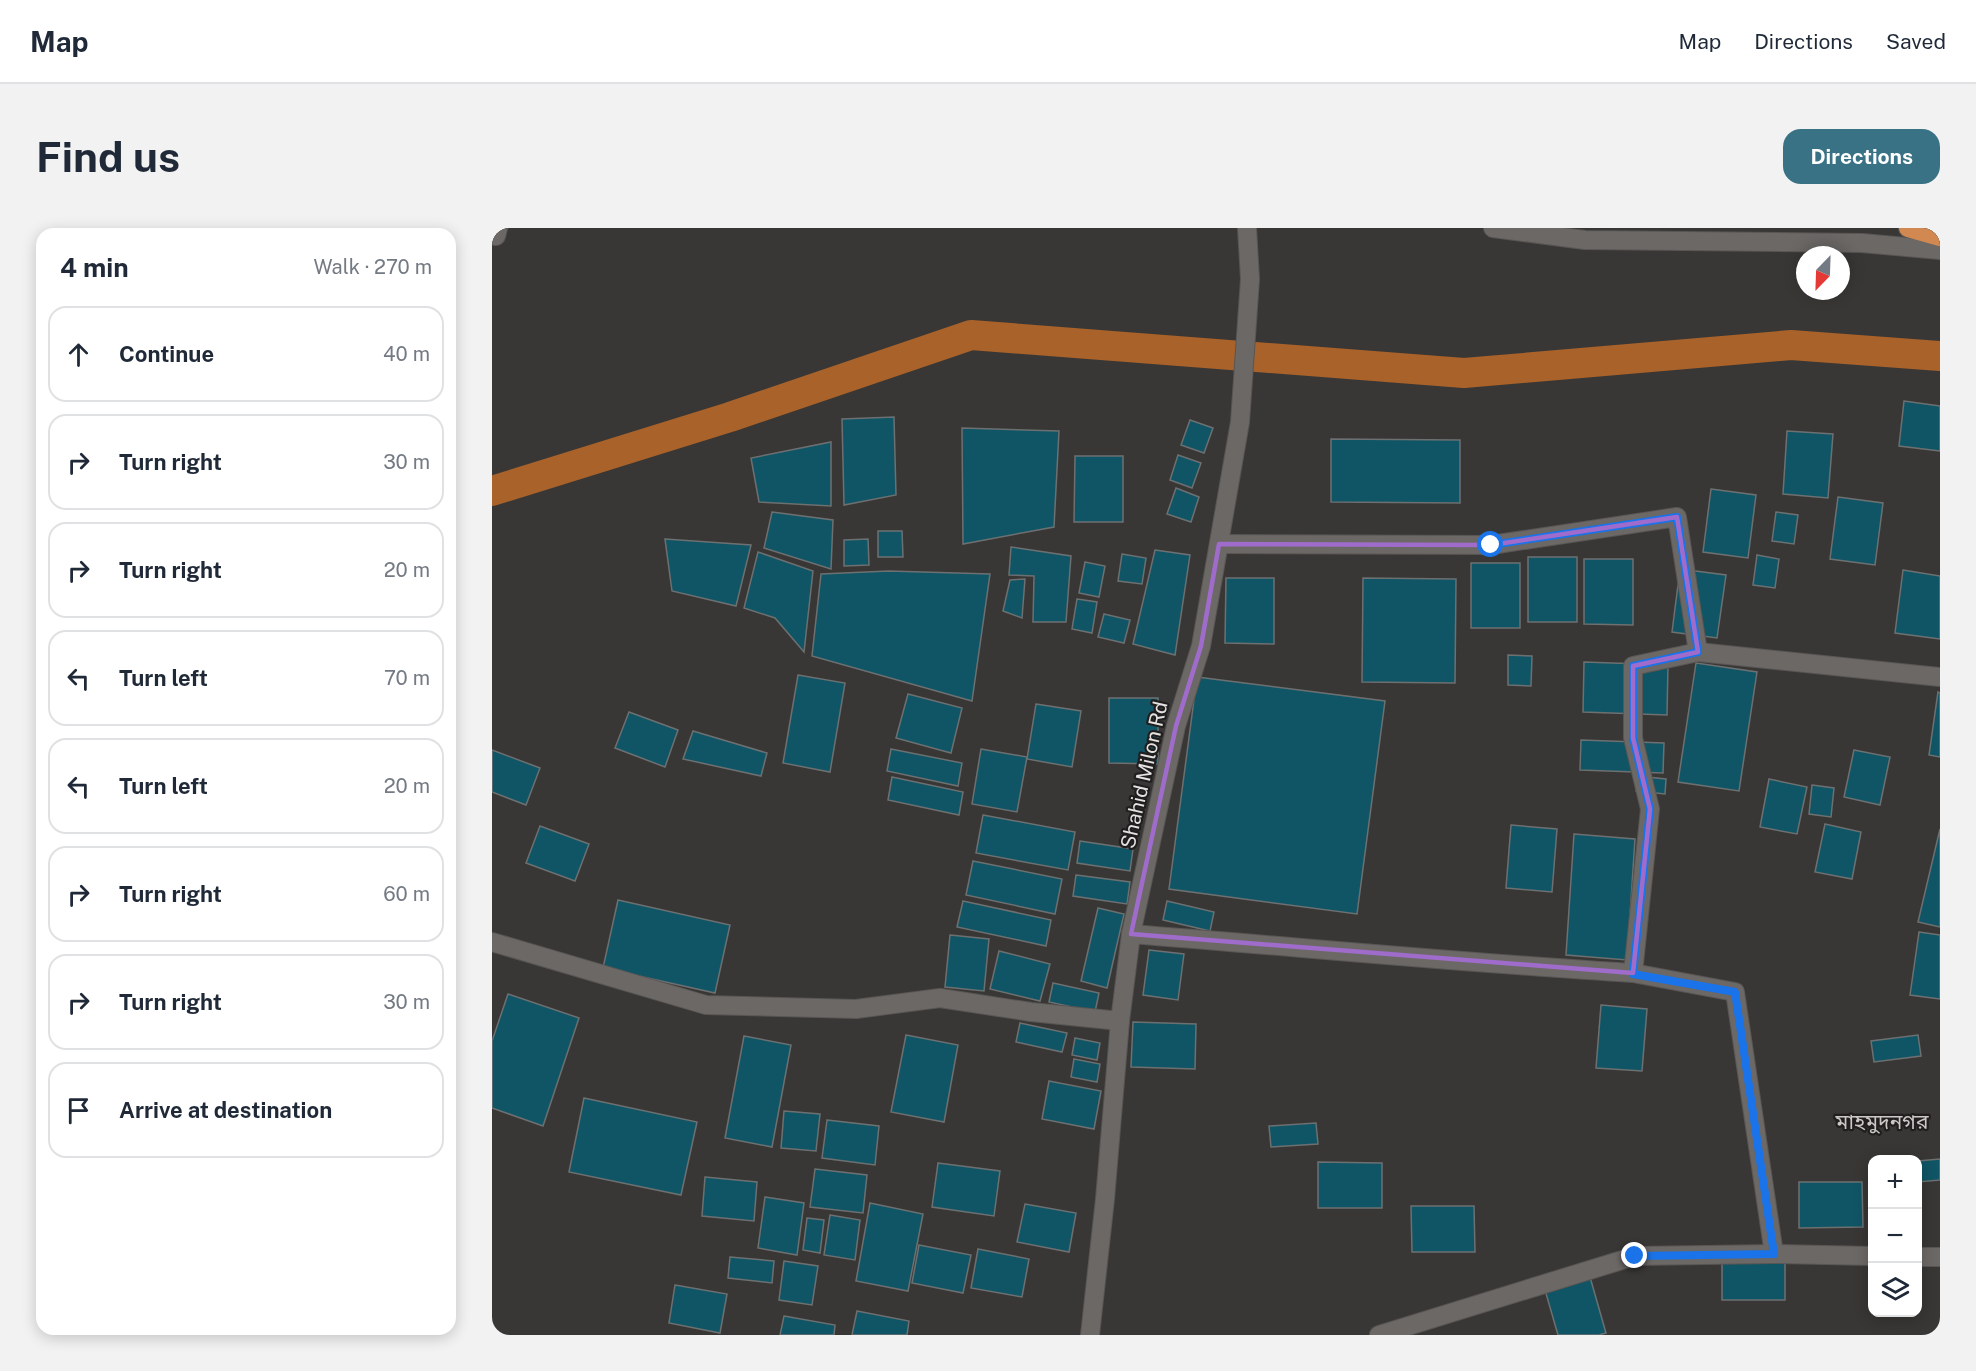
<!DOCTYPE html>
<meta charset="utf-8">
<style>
:root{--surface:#fff;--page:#f2f2f3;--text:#1f2937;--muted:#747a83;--line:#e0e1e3;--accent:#397185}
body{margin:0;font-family:"Public Sans","Noto Sans Bengali",sans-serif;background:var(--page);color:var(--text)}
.controls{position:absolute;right:18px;bottom:18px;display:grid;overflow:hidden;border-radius:12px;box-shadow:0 3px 15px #0003}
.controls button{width:54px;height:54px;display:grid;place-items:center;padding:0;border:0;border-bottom:2px solid var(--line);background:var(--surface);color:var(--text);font:30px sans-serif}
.compass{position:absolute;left:1304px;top:18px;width:54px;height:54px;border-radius:50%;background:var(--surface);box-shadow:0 3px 15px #0003;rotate:203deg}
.stop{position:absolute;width:18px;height:18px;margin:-14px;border:4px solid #1a73e8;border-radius:50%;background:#fff}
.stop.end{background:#1a73e8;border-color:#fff;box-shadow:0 2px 6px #0008}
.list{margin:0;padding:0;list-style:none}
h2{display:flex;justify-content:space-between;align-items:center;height:78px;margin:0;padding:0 24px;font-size:26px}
h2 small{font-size:20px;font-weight:400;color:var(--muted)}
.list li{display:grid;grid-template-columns:39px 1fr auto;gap:18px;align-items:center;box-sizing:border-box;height:96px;margin:0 12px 12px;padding:0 12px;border:2px solid var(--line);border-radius:18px}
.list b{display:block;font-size:22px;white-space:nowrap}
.list em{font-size:20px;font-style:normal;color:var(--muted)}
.icon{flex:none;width:33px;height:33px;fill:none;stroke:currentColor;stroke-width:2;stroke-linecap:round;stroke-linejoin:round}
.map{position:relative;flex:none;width:1448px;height:1107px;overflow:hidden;border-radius:18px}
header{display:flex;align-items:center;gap:36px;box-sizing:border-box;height:84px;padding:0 30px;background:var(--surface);border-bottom:2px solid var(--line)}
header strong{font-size:28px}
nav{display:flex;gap:33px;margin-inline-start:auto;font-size:21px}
.intro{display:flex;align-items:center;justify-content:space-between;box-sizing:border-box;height:144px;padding:0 36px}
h1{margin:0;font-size:42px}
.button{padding:15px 27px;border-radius:18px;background:var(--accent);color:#fff;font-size:21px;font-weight:700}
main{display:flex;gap:36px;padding:0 36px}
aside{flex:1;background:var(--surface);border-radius:18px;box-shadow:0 3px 15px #0003}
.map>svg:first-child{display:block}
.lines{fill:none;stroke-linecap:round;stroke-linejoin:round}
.canal{stroke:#a9622a;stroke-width:30}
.building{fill:#105565;stroke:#6c7071;stroke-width:1.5}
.street-casing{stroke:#585554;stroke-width:20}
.highway-casing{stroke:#585554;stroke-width:20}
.street{stroke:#6b6866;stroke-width:18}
.highway{stroke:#d18851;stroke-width:18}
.route{stroke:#1a73e8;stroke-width:8}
.marked{fill:none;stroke:#a06ccb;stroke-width:4.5;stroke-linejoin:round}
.labels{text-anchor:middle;stroke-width:4.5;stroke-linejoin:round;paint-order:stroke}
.street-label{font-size:20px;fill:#e5e3e2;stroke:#201e1e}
.neighbourhood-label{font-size:21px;fill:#ccc8c6;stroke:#201e1e}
</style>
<header>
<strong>Map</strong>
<nav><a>Map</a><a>Directions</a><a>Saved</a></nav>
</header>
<div class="intro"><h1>Find us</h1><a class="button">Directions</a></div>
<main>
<aside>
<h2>4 min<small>Walk · 270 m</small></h2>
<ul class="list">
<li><svg class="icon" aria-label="ahead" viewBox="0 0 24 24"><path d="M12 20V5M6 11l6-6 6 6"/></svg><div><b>Continue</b></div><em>40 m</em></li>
<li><svg class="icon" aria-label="right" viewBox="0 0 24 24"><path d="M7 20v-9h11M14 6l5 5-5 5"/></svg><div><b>Turn right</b></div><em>30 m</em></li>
<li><svg class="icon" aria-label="right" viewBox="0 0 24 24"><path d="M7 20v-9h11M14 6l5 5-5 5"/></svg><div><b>Turn right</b></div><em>20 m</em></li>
<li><svg class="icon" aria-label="left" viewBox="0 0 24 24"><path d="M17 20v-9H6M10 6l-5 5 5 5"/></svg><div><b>Turn left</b></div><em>70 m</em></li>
<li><svg class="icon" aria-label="left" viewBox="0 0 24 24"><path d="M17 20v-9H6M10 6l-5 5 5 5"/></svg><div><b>Turn left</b></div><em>20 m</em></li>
<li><svg class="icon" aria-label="right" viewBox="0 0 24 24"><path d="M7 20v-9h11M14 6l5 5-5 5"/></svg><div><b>Turn right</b></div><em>60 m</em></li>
<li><svg class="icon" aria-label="right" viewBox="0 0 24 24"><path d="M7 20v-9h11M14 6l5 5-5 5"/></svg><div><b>Turn right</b></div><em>30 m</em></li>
<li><svg class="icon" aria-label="arrive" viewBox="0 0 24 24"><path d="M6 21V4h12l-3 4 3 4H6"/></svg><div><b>Arrive at destination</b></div></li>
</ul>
</aside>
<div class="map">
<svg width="1448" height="1107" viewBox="0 0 1448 1107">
<rect width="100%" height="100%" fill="#393735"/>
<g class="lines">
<path class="canal" d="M0 263 238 189 479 107 972 145 1299 117 1448 128"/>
</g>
<g class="building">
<path d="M1412 173 1448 178V223L1407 218Z"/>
<path d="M402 189 404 267 352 277 350 191Z"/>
<path d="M698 192 721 200 712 225 689 217Z"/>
<path d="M470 200 567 203 562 299 471 316Z"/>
<path d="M1295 203 1341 206 1336 270 1291 266Z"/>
<path d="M839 211 968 212V275L839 274Z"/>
<path d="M339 214V278L267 274 259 230Z"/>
<path d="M686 227 709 235 700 260 678 252Z"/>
<path d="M583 228H631V294H582Z"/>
<path d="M684 260 707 269 699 294 675 286Z"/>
<path d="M1219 261 1264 267 1256 330 1211 324Z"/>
<path d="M1346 269 1391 275 1383 337 1338 331Z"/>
<path d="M280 284 341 292 339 341 272 320Z"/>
<path d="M1284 284 1306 287 1302 316 1280 313Z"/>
<path d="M386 303H410L411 329H386Z"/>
<path d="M173 311 259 317 244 378 180 363Z"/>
<path d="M376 311 377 337 352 338V312Z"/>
<path d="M519 319 579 328 574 394H541L542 348 517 347Z"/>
<path d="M663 322 698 327 683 427 641 416Z"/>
<path d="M266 324 321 343 312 424 283 390 252 380Z"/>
<path d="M630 326 654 330 650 356 626 353Z"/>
<path d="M1265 327 1287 331 1283 360 1261 357Z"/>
<rect x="1036" y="329" width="49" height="65"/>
<path d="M1092 331H1141V397L1092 396Z"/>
<path d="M593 334 613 338 607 369 587 365Z"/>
<rect x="979" y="335" width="49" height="65"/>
<path d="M1188 341 1234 347 1225 410 1180 404Z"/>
<path d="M1411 342 1448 348V411L1403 405Z"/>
<path d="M397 343 498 346 480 473 320 428 329 346Z"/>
<path d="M734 350H782V416L733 415Z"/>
<path d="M871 350 964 351 963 455 870 454Z"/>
<path d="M533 351 530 390 511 383 518 352Z"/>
<path d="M585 371 605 374 600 405 580 401Z"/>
<path d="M612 386 638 392 632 415 606 409Z"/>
<path d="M1016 427 1040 428 1039 458 1016 457Z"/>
<path d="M1092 434 1176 437 1175 487 1091 484Z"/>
<path d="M1204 435 1265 444 1247 563 1186 554Z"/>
<path d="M306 447 353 455 338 544 291 535Z"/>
<path d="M705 449 893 473 865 686 677 661Z"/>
<path d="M1446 464 1448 465V529L1437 527Z"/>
<path d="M416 466 470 480 459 525 404 510Z"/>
<path d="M617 470H666V536L617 535Z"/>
<path d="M544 476 589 483 580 539 535 531Z"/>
<path d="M137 484 186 502 173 539 123 520Z"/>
<path d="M201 503 275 525 269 548 191 531Z"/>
<path d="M1089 512 1172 515 1171 545 1088 542Z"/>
<path d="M399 521 470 535 466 558 395 543Z"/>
<path d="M489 521 535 529 525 584 480 576Z"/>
<path d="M0 522 48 540 34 577 0 564Z"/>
<path d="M1362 522 1398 529 1388 577 1352 569Z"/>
<path d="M1145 548 1174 551 1173 566 1144 563Z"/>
<path d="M400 549 471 564 467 587 396 572Z"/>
<path d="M1277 551 1315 559 1305 606 1268 599Z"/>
<path d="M1320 557 1342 560 1339 589 1317 586Z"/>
<path d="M491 587 583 604 576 642 484 625Z"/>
<path d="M1333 596 1369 604 1360 651 1323 644Z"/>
<path d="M1019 597 1065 601 1060 664 1014 660Z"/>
<path d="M48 598 97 616 83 653 34 635Z"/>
<path d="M1448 601V699L1426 694Z"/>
<path d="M1082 606 1143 611 1135 732 1074 727Z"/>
<path d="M588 613 641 621 638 643 585 635Z"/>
<path d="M481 633 570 651 563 686 474 667Z"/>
<path d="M584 647 638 654 635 676 581 668Z"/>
<path d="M126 672 238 697 223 765 111 740Z"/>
<path d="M471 673 559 692 554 718 465 699Z"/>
<path d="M675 673 722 684 718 703 671 692Z"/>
<path d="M606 680 632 686 615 760 589 753Z"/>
<path d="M1427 704 1448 707V771L1418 767Z"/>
<path d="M458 707 497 711 492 763 453 759Z"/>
<path d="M657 722 692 726 686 772 651 767Z"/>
<path d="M507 723 558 736 548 773 498 761Z"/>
<path d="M561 755 607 765 603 784 557 774Z"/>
<path d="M16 766 87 790 51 898 0 880V813Z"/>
<path d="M1109 777 1155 781 1150 843 1104 840Z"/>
<path d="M641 794 704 796 703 841 639 839Z"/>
<path d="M528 795 575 805 570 824 524 814Z"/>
<path d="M414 807 466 817 452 894 399 884Z"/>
<path d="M1426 807 1429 828 1382 834 1379 813Z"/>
<path d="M252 808 299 817 280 919 233 910Z"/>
<path d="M583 810 608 815 605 832 580 827Z"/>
<path d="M582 831 608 836 605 854 579 849Z"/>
<path d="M557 853 609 863 602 901 550 891Z"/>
<path d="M92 870 205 894 189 967 77 944Z"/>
<path d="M292 883 328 886 324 923 289 920Z"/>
<path d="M335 892 387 898 383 937 330 930Z"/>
<path d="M824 895 826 916 779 919 777 898Z"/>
<path d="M1448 931V952L1426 954V933Z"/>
<path d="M826 934 890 935V980H826Z"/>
<path d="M446 935 508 943 502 988 440 979Z"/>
<path d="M323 941 375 947 371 985 318 979Z"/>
<path d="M213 949 265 954 262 993 210 988Z"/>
<path d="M1307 954H1370L1371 999 1307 1000Z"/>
<path d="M273 969 312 975 305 1027 266 1020Z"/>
<path d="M378 975 431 986 416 1063 364 1053Z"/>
<path d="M533 976 584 985 577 1024 525 1014Z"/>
<path d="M919 978H982L983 1024H920Z"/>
<path d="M338 987 368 992 363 1032 332 1027Z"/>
<path d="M315 990 332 992 328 1025 311 1022Z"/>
<path d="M427 1017 479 1027 471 1065 420 1055Z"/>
<path d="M486 1021 537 1031 530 1069 479 1060Z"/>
<rect x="1230" y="1027" width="63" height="45"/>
<path d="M238 1029 282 1033 280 1055 236 1050Z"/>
<path d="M292 1033 326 1038 320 1077 287 1072Z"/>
<path d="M1098 1049 1114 1105 1107 1107H1066L1053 1062Z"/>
<path d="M183 1057 235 1066 228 1105 177 1095Z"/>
<path d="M365 1083 417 1093 415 1107H360Z"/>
<path d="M292 1088 343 1097 342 1107H288Z"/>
</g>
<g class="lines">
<g class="street-casing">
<g id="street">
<path d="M1001 0 1093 12 1370 15 1448 22"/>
<path d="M4 8 6 0"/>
<path d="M727 316 999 317 1185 289 1206 424"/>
<path d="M639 706C807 719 974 735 1141 745"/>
<path d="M0 714 214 777 364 781 448 770 539 784 628 793"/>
<path d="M1282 1026 1243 764 1141 745 1158 581 1141 510V438L1206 424 1448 449"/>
<path d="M1426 1029H1448"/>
<path d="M598 1107 613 971 628 793 639 706 684 498 709 418 748 194 758 51 755 0"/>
<path d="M887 1107 1143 1028 1282 1026 1380 1028"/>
</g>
</g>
<g class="highway-casing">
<path id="highway" d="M1416 0 1448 9"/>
</g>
<use href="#street" class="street"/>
<use href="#highway" class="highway"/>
</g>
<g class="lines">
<path class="route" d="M999 317 1185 289 1206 424 1141 438V510L1158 581 1141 746 1243 764 1282 1026 1143 1028"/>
</g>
<path class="marked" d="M1185 289 1206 424 1141 438V510L1158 581 1141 745 639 706 684 498 709 418 727 316 999 317Z"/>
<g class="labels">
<g class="street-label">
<text transform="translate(652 547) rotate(-77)" y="7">Shahid Milon Rd</text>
</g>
<g class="neighbourhood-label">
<text x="1390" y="901">মাহমুদনগর</text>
</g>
</g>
</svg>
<div class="controls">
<button>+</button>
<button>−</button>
<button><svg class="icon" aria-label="layers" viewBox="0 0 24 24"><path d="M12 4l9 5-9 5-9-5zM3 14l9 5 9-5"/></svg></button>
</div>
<svg class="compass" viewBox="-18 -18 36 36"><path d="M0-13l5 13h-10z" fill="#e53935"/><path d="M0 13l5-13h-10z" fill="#747a83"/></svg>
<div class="stop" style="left:999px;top:317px"></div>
<div class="stop end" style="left:1143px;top:1028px"></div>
</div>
</main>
